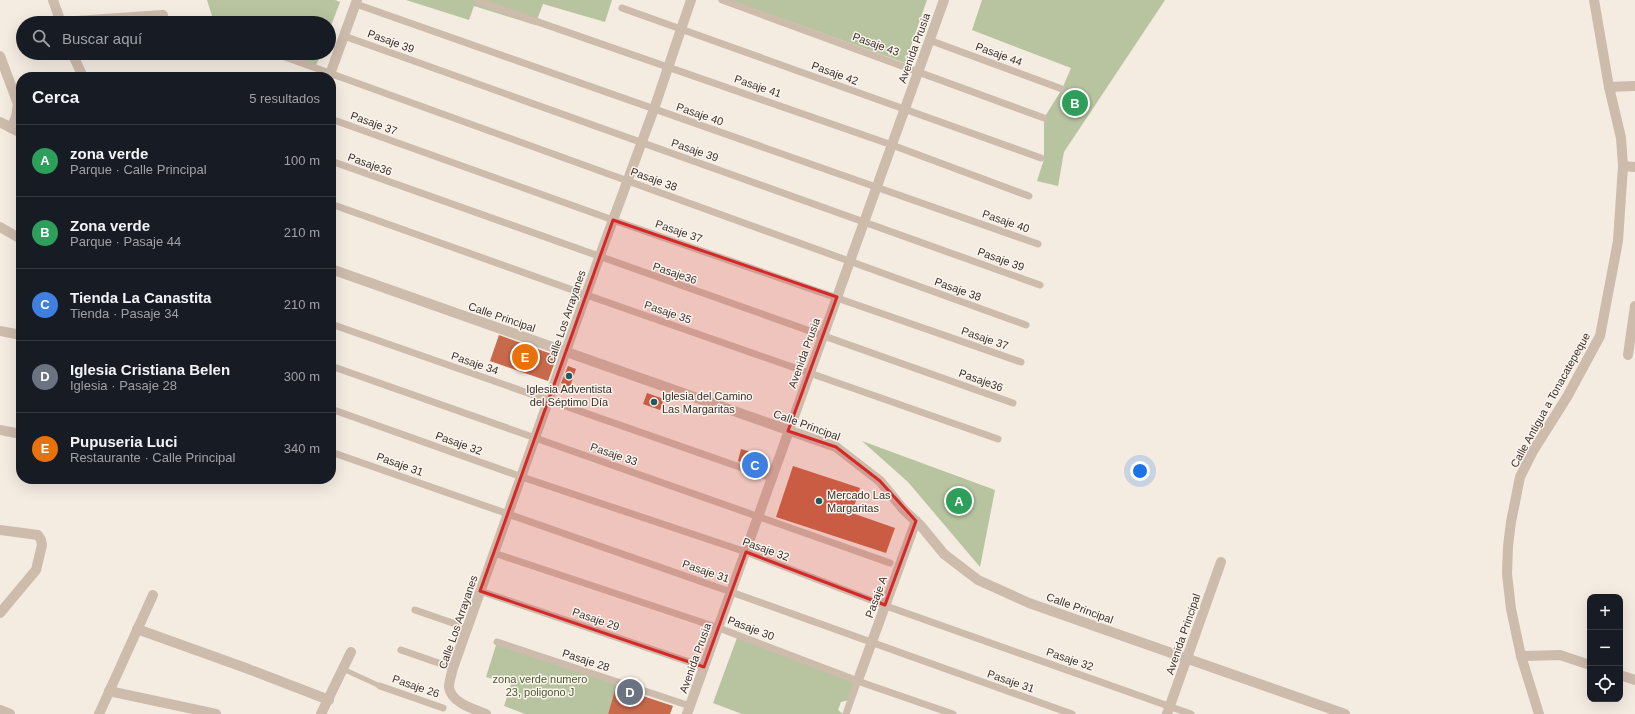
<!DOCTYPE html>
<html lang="es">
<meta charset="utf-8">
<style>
:root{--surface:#171b24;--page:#242831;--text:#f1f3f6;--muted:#9ea1a6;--line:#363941;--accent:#8c9099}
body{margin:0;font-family:Arial,sans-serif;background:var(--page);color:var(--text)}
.controls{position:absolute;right:12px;bottom:12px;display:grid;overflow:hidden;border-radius:8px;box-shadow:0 4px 16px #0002}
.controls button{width:36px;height:36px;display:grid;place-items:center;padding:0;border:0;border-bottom:1px solid var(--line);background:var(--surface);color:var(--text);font:20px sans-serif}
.you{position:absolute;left:1140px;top:471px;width:14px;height:14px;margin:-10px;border:3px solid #fff;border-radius:50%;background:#1a73e8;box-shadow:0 0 0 6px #1a73e833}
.badge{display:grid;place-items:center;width:26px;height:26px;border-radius:50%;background:var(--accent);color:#fff;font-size:13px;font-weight:700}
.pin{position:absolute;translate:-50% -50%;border:2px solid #fff;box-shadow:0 1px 4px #0006}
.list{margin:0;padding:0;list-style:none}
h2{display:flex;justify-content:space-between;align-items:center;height:52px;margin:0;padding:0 16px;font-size:17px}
h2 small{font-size:13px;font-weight:400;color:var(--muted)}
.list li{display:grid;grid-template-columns:26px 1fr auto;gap:12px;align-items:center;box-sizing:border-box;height:72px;padding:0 16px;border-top:1px solid var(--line)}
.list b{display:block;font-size:15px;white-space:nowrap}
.list p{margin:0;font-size:13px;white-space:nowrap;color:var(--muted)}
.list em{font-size:13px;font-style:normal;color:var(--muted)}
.icon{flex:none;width:22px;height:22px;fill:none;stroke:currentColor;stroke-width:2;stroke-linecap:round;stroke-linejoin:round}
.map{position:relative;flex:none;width:1635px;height:714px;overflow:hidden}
.search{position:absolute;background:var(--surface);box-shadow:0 4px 16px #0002;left:16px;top:16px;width:320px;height:44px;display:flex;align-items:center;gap:10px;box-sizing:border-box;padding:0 14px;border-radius:22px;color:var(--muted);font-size:15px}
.panel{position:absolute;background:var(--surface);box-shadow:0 4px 16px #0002;left:16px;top:72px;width:320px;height:412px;border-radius:16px}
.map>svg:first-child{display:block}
.green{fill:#b8c4a0}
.building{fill:#c8694b}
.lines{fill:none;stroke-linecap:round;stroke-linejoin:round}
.service{stroke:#cdbbac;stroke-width:5}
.pedestrian{stroke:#cdbbac;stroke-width:7}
.minor{stroke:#cdbbac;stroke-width:10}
.tertiary{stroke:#cdbbac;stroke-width:10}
.marked{fill:#d62828;fill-opacity:0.2;stroke:#d62828;stroke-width:3;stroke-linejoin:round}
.poi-dot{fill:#1f5a5e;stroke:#fbf5ee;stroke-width:1.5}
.labels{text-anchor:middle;stroke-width:3;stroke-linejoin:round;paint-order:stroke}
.street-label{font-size:11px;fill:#3b302b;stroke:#fbf5ee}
.poi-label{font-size:11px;fill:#3b302b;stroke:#fbf5ee;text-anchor:start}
.park-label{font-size:11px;fill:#4a5a2e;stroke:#fbf5ee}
</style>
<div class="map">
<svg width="1635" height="714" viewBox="0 0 1635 714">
<rect width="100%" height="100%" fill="#f4ebe1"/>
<g class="green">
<path d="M207 0H335L340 2 329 31V23H231L212 16Z"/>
<path d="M406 0H612L605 22 543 4 535 25 474 6 469 20Z"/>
<path d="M730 0H927L905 63Z"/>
<path d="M982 0H1165L1064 152 1058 186 1037 181 1044 159V118L1062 89 1071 68 972 30Z"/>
<path d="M274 53H321L315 68Z"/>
<path d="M862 441 995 490 980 567 908 482Z"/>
<path d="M738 635 858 680 849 700 841 702 838 710 843 714H742L713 703Z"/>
<path d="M497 642 618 682 608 714H525L504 706 511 684 486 677Z"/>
</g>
<g class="building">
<path d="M499 335 557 356 548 381 490 361Z"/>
<path d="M568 366 576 369 570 387 561 383Z"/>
<path d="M647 393 664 399 660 410 643 404Z"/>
<path d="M741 449 765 456 761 469 738 461Z"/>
<path d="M793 466 860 488 852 513 895 528 886 553 776 517Z"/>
<path d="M616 687 673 706 670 714H608Z"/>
</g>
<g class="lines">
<path class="service" d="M343 669 380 686"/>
<g class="pedestrian">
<path d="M722 0 1044 118"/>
<path d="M478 1 892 145 1029 196"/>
<path d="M356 4 1038 244"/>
<path d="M622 8 1041 158"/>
<path d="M344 36 1040 285"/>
<path d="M929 40 1062 89"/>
<path d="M274 53 1026 325"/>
<path d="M331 119 613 220 1021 362"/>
<path d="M331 161 1013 403"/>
<path d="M331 204 598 299 998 439"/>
<path d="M331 324 771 478"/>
<path d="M331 366 890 563"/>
<path d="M331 409 522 477 746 552 889 607 1191 714"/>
<path d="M331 452 731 592 1072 714"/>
<path d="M494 553 719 628 866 684 953 714"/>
<path d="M480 591 704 667"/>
<path d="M415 610 467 628"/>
<path d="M497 642 690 706"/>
<path d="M401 650 453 668"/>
<path d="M380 686 443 708"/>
<path d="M846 714 858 680"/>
</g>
<g class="minor">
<path d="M53 0 61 23"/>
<path d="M61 22 163 15"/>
<path d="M72 53 83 77"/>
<path d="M0 56 18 104 16 117 11 128"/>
<path d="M329 77 357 0"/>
<path d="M1609 87 1635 86"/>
<path d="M0 122 21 133"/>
<path d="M1623 166 1635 167"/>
<path d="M0 227 21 239"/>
<path d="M331 269 836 447 880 481 903 509 921 526 944 554 978 580 1029 603 1345 714"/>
<path d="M0 331 21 335"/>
<path d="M1628 355 1635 306"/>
<path d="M0 430 21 434"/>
<path d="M0 530 38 535 41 540 42 545 36 570 0 613"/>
<path d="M137 629 243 667 329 700"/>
<path d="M1521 656 1560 655 1590 665"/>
<path d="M1620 675 1635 680"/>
<path d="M858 680 916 521"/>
<path d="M109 691 216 714"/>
<path d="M0 710 10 714"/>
<path d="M99 714 153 595"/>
<path d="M321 714 351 652"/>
<path d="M486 714C474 709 451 703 449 687 449 681 452 673 453 668L599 258 654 109 691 0"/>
<path d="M687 714 944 0"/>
<path d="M1167 714 1221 562"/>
</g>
<path class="tertiary" d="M1539 714 1521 656 1511 609 1507 574 1508 546 1511 522 1520 477 1533 451 1567 397 1600 336 1618 241 1623 166 1621 138 1609 87 1594 0"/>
</g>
<path class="marked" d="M613 220 837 297 788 431 836 447 880 481 916 521 885 605 746 552 704 667 480 591Z"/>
<g class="poi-dot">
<circle cx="569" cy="376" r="4"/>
<circle cx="654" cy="402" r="4"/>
<circle cx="819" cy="501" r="4"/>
</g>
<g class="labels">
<g class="street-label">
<text transform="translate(391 41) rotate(20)" y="4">Pasaje 39</text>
<text transform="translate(876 44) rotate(20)" y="4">Pasaje 43</text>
<text transform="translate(914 48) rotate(-70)" y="4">Avenida Prusia</text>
<text transform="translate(999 54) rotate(20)" y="4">Pasaje 44</text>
<text transform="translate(835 73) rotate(20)" y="4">Pasaje 42</text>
<text transform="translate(758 86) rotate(19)" y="4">Pasaje 41</text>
<text transform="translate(700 114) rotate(19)" y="4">Pasaje 40</text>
<text transform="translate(374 123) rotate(20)" y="4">Pasaje 37</text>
<text transform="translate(695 150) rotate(19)" y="4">Pasaje 39</text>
<text transform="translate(370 164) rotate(20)" y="4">Pasaje36</text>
<text transform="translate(654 179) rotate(20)" y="4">Pasaje 38</text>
<text transform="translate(1006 221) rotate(19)" y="4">Pasaje 40</text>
<text transform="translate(679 231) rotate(19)" y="4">Pasaje 37</text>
<text transform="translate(1001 259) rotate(20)" y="4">Pasaje 39</text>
<text transform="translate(675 273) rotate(19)" y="4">Pasaje36</text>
<text transform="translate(958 289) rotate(20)" y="4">Pasaje 38</text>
<text transform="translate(668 312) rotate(19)" y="4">Pasaje 35</text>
<text transform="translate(502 317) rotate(19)" y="4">Calle Principal</text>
<text transform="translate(566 317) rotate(-71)" y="4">Calle Los Arrayanes</text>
<text transform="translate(985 338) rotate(19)" y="4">Pasaje 37</text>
<text transform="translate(804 353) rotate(-70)" y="4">Avenida Prusia</text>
<text transform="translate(475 363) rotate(19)" y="4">Pasaje 34</text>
<text transform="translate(981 380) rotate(20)" y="4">Pasaje36</text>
<text transform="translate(1550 400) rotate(-61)" y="4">Calle Antigua a Tonacatepeque</text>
<text transform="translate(807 425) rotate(20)" y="4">Calle Principal</text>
<text transform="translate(459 443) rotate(20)" y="4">Pasaje 32</text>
<text transform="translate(614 454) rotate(19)" y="4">Pasaje 33</text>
<text transform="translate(400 464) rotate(20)" y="4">Pasaje 31</text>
<text transform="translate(766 549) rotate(20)" y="4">Pasaje 32</text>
<text transform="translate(706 571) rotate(19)" y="4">Pasaje 31</text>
<text transform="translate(876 597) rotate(-70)" y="4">Pasaje A</text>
<text transform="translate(1080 608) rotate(20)" y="4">Calle Principal</text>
<text transform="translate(596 619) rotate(19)" y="4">Pasaje 29</text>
<text transform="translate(458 622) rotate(-71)" y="4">Calle Los Arrayanes</text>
<text transform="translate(751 628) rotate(21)" y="4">Pasaje 30</text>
<text transform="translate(1183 634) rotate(-71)" y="4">Avenida Principal</text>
<text transform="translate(695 658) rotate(-70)" y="4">Avenida Prusia</text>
<text transform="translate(1070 659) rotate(19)" y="4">Pasaje 32</text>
<text transform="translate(586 660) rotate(18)" y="4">Pasaje 28</text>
<text transform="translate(1011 681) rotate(19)" y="4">Pasaje 31</text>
<text transform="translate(416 686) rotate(19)" y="4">Pasaje 26</text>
</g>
<g class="poi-label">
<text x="569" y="393" text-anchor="middle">Iglesia Adventista<tspan x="569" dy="13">del Séptimo Día</tspan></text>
<text x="662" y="400">Iglesia del Camino<tspan x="662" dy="13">Las Margaritas</tspan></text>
<text x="827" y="499">Mercado Las<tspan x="827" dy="13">Margaritas</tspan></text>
</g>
<g class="park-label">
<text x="540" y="683">zona verde numero<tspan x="540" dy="13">23, poligono J</tspan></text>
</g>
</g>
</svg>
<div class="controls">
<button>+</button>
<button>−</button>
<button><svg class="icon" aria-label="locate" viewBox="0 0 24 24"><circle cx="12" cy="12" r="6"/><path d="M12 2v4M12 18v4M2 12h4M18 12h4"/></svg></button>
</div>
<div class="you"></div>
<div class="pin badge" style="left:959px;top:501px;background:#2e9e5b">A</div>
<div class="pin badge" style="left:1075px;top:103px;background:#2e9e5b">B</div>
<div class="pin badge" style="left:755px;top:465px;background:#3f7fe0">C</div>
<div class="pin badge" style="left:630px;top:692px;background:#6b7280">D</div>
<div class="pin badge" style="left:525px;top:357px;background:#e8710a">E</div>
<div class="search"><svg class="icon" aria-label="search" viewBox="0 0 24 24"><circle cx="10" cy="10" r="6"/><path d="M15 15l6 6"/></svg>Buscar aquí</div>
<section class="panel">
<h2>Cerca<small>5 resultados</small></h2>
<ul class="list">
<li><span class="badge" style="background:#2e9e5b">A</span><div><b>zona verde</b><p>Parque · Calle Principal</p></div><em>100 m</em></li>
<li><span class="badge" style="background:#2e9e5b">B</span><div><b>Zona verde</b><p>Parque · Pasaje 44</p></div><em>210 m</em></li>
<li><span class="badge" style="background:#3f7fe0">C</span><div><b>Tienda La Canastita</b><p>Tienda · Pasaje 34</p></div><em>210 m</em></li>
<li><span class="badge" style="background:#6b7280">D</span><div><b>Iglesia Cristiana Belen</b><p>Iglesia · Pasaje 28</p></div><em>300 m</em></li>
<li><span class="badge" style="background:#e8710a">E</span><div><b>Pupuseria Luci</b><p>Restaurante · Calle Principal</p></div><em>340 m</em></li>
</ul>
</section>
</div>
